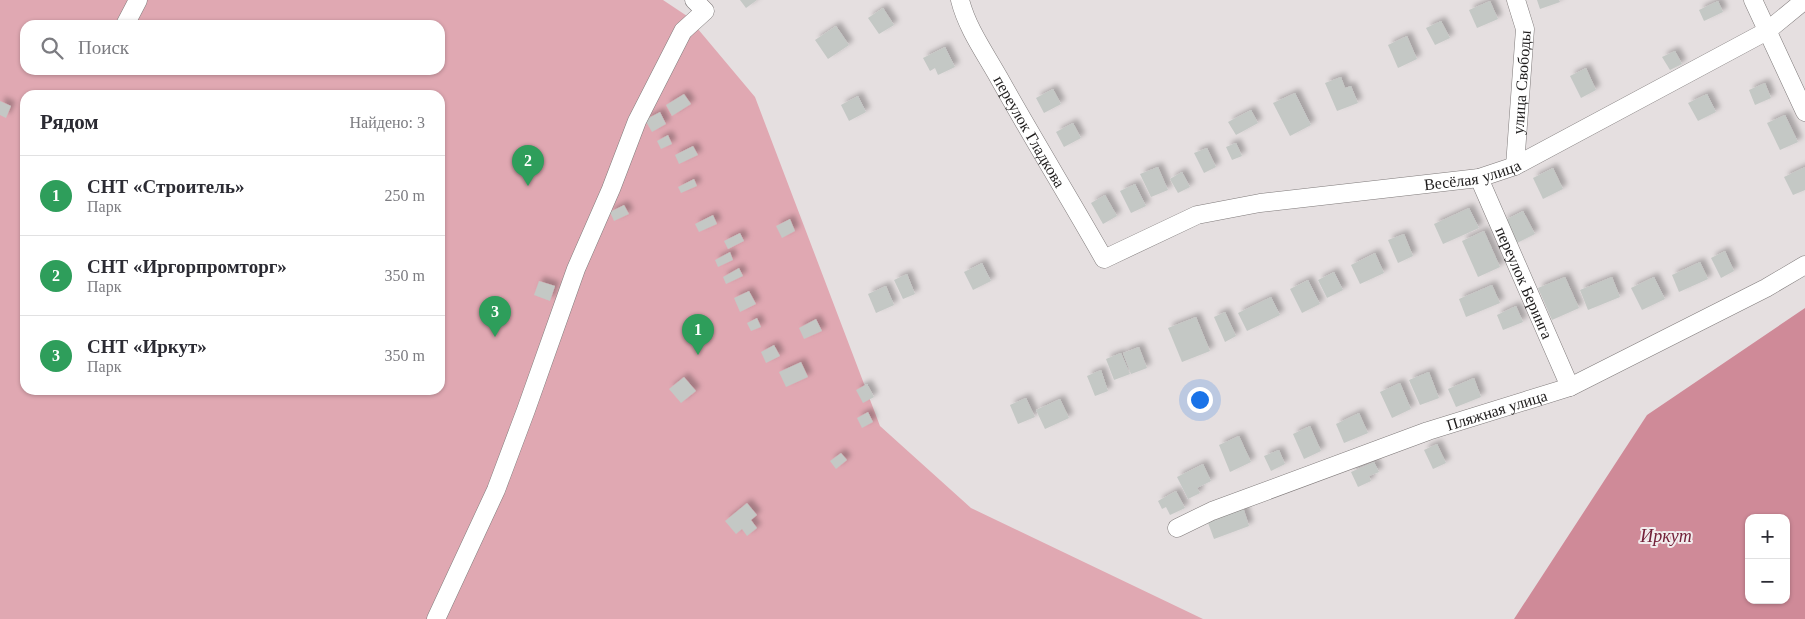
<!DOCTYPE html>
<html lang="ru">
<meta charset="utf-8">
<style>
:root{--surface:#fff;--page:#f7f7f7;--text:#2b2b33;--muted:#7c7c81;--line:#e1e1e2;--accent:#111827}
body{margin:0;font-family:Georgia,serif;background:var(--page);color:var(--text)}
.controls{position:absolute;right:15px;bottom:15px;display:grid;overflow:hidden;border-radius:10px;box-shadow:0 1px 4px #0004}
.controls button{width:45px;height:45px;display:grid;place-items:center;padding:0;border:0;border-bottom:1px solid var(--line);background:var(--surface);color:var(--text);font:25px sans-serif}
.you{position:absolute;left:1199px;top:399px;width:18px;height:18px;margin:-12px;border:4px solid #fff;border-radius:50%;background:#1a73e8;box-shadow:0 0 0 8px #1a73e833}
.badge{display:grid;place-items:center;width:32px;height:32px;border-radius:50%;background:var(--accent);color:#fff;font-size:16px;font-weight:700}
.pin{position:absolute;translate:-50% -41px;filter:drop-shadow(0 1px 2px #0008)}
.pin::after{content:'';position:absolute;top:26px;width:18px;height:15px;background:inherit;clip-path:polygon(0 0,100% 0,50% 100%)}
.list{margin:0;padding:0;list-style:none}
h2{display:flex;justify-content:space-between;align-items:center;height:65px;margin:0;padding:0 20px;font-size:21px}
h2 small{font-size:16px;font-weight:400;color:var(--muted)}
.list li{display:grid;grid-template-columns:32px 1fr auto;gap:15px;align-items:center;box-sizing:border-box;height:80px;padding:0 20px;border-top:1px solid var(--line)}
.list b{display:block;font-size:19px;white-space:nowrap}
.list p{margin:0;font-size:16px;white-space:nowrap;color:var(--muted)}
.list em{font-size:16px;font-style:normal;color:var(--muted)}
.icon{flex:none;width:28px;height:28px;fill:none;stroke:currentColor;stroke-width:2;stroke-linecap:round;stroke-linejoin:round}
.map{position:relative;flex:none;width:1805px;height:619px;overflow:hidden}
.search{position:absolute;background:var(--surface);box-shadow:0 1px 4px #0004;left:20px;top:20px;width:425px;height:55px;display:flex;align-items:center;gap:12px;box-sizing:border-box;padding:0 18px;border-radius:15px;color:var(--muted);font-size:19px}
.panel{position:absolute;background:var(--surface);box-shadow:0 1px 4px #0004;left:20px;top:90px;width:425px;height:305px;border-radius:15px}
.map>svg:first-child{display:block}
.green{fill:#e0a8b2;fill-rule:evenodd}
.water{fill:#cf8a98;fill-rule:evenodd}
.building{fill:#c4c8c5;filter:url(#shadow)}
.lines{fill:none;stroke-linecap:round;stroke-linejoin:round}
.minor-casing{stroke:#7f7a7a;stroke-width:19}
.minor{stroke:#fff;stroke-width:18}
.labels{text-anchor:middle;stroke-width:4;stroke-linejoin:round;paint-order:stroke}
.street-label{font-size:16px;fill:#1e1c1c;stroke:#f2eced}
.water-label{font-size:18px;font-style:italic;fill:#732139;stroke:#f2eced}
</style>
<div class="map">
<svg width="1805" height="619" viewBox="0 0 1805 619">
<defs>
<filter id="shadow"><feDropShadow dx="4.5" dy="-4.5" stdDeviation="2.5" flood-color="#0004"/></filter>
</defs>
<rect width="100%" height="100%" fill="#e5dfe0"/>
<path class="green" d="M0 0H663L687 16 755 97 880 426 971 508 1203 619H0ZM25 25H440V70H25ZM25 95H440V390H25Z"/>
<path class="water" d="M1805 308V619H1514L1647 415ZM1749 518H1786V600H1749Z"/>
<g class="building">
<path d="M740 0H757L746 8Z"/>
<path d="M1537 0H1559L1560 2 1540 9Z"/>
<path d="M1490 1 1498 19 1477 28 1469 10Z"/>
<path d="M1718 1 1723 12 1704 21 1699 10Z"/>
<path d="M883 8 894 25 879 34 868 18Z"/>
<path d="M1441 21 1450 38 1435 45 1426 28Z"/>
<path d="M836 26 849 45 828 59 815 40Z"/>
<path d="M1407 36 1417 59 1398 68 1388 45Z"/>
<path d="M945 47 955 67 938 75 935 68 930 71 923 58Z"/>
<path d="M1675 51 1682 64 1670 70 1662 57Z"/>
<path d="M1586 68 1596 90 1581 98 1570 76Z"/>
<path d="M1341 77 1345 88 1351 86 1358 103 1337 111 1325 83Z"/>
<path d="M1765 83 1771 98 1755 105 1749 90Z"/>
<path d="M1053 89 1061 104 1044 113 1036 98Z"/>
<path d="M1295 93 1311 125 1290 136 1273 103Z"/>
<path d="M684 94 691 104 672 116 666 105Z"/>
<path d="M1707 94 1716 112 1698 121 1688 103Z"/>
<path d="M858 96 866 112 849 121 841 105Z"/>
<path d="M0 101 11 106 6 118 0 115Z"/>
<path d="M1251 110 1258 123 1236 135 1228 122Z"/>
<path d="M660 112 666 124 652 132 645 120Z"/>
<path d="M1785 115 1798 142 1780 150 1767 123Z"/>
<path d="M1073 123 1081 138 1064 147 1056 132Z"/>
<path d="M668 135 672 144 661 149 657 141Z"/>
<path d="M1236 143 1242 156 1232 160 1226 147Z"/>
<path d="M693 146 698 155 679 164 675 155Z"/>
<path d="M1207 148 1216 167 1204 173 1194 153Z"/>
<path d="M1158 167 1168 190 1151 197 1140 174Z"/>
<path d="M1805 167V190L1793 195 1784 177Z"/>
<path d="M1553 168 1563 189 1543 199 1533 178Z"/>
<path d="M1182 172 1190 187 1178 193 1170 179Z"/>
<path d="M694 179 697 186 681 193 678 187Z"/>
<path d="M1135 184 1146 206 1131 213 1120 191Z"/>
<path d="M1105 195 1117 216 1103 224 1091 203Z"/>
<path d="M624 205 629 214 614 221 610 212Z"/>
<path d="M1469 208 1479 228 1443 244 1434 224Z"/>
<path d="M1523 211 1535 234 1515 244 1503 221Z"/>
<path d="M713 215 717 224 699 232 695 224Z"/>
<path d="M790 219 795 231 782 238 776 226Z"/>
<path d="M1484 231 1500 267 1478 277 1462 241Z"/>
<path d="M740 233 744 241 728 249 724 241Z"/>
<path d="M1404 234 1413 256 1398 263 1388 240Z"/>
<path d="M1725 251 1734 271 1721 278 1711 258Z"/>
<path d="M730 252 733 260 718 267 715 260Z"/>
<path d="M1375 253 1384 273 1360 284 1351 265Z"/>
<path d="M1700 262 1708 279 1679 292 1672 275Z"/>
<path d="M982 263 991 281 973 290 964 272Z"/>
<path d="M739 268 743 276 726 284 723 277Z"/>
<path d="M1334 272 1343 290 1327 298 1318 280Z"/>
<path d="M907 274 915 294 903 299 894 280Z"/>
<path d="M1565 277 1579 308 1552 320 1538 288Z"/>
<path d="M1612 277 1620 297 1588 310 1580 290Z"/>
<path d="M1654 277 1665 299 1642 310 1631 288Z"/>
<path d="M1308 280 1320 304 1302 313 1290 289Z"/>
<path d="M539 281 555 286 550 301 534 295Z"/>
<path d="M1492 285 1500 303 1466 317 1459 299Z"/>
<path d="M886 286 894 305 876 313 868 294Z"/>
<path d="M749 291 756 304 740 312 734 298Z"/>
<path d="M1271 297 1280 315 1247 331 1238 313Z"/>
<path d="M1516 306 1523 322 1503 330 1497 315Z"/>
<path d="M1225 312 1236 336 1225 342 1214 317Z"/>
<path d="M1196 317 1210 351 1182 362 1168 328Z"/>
<path d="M757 318 761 327 751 331 747 323Z"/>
<path d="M816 319 822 331 804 339 799 328Z"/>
<path d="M774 345 780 356 766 363 761 352Z"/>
<path d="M1139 347 1147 368 1131 374 1123 353Z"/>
<path d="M1121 353 1130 374 1114 380 1106 359Z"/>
<path d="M801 362 808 377 786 387 779 372Z"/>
<path d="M1101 370 1108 391 1095 396 1087 376Z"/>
<path d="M1429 372 1439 398 1420 405 1409 380Z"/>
<path d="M684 377 696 391 681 403 669 389Z"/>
<path d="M1474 378 1481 397 1456 407 1448 389Z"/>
<path d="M1400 383 1411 409 1392 418 1380 392Z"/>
<path d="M867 384 874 397 863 403 856 390Z"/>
<path d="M1026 398 1035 417 1018 424 1010 405Z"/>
<path d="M1060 399 1069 418 1045 429 1036 410Z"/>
<path d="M868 412 873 422 862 428 857 418Z"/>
<path d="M1359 413 1368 433 1344 443 1336 424Z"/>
<path d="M1310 426 1321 451 1304 459 1293 434Z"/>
<path d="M1239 436 1251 462 1230 472 1219 445Z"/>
<path d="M1437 444 1446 463 1433 469 1424 450Z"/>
<path d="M1279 450 1285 464 1271 471 1264 456Z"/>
<path d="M841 453 847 460 836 469 830 461Z"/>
<path d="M1374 462 1379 472 1369 476 1371 481 1358 487 1351 472Z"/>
<path d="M1203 464 1211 481 1197 488 1200 493 1188 499 1177 477Z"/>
<path d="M1176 491 1185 508 1170 515 1166 507 1162 509 1158 501Z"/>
<path d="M747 503 757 515 751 520 757 528 747 536 742 529 736 534 725 521Z"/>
<path d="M1243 507 1249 526 1214 539 1207 520Z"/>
</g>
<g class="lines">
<g class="minor-casing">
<g id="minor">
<path id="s1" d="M960 0C967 28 985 53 999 78 1033 139 1070 199 1104 259L1197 215 1260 203 1479 178 1515 166 1767 31 1805 0"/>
<path d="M1753 0 1805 112"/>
<path d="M125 25 138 0"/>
<path id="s2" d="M1515 166 1525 29 1516 0"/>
<path id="s3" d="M1479 178 1570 387"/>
<path id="s4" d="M1177 528 1212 511 1428 431 1570 387 1766 288 1805 265"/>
<path d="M436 619 496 490 526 410 576 269 611 189 637 121 683 31 705 11 694 0"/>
</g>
</g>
<use href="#minor" class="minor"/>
</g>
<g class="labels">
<g class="street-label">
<text dy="6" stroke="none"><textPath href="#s2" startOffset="84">улица Свободы</textPath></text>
<text dy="6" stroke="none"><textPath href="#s1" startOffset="149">переулок Гладкова</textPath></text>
<text dy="6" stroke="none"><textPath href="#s1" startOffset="678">Весёлая улица</textPath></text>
<text dy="6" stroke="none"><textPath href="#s3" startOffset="114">переулок Беринга</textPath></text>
<text dy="6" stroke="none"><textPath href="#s4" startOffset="341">Пляжная улица</textPath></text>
</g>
<g class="water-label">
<text x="1666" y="542">Иркут</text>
</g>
</g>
</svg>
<div class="controls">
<button>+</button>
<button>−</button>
</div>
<div class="you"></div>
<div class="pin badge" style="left:698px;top:355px;background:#2e9e5b">1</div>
<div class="pin badge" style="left:528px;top:186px;background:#2e9e5b">2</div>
<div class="pin badge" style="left:495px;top:337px;background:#2e9e5b">3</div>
<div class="search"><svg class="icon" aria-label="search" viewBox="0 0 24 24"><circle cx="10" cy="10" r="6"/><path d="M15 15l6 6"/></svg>Поиск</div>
<section class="panel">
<h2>Рядом<small>Найдено: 3</small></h2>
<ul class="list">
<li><span class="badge" style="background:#2e9e5b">1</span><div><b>СНТ «Строитель»</b><p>Парк</p></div><em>250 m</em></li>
<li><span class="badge" style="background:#2e9e5b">2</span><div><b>СНТ «Иргорпромторг»</b><p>Парк</p></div><em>350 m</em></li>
<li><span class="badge" style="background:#2e9e5b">3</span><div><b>СНТ «Иркут»</b><p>Парк</p></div><em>350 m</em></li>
</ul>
</section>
</div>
